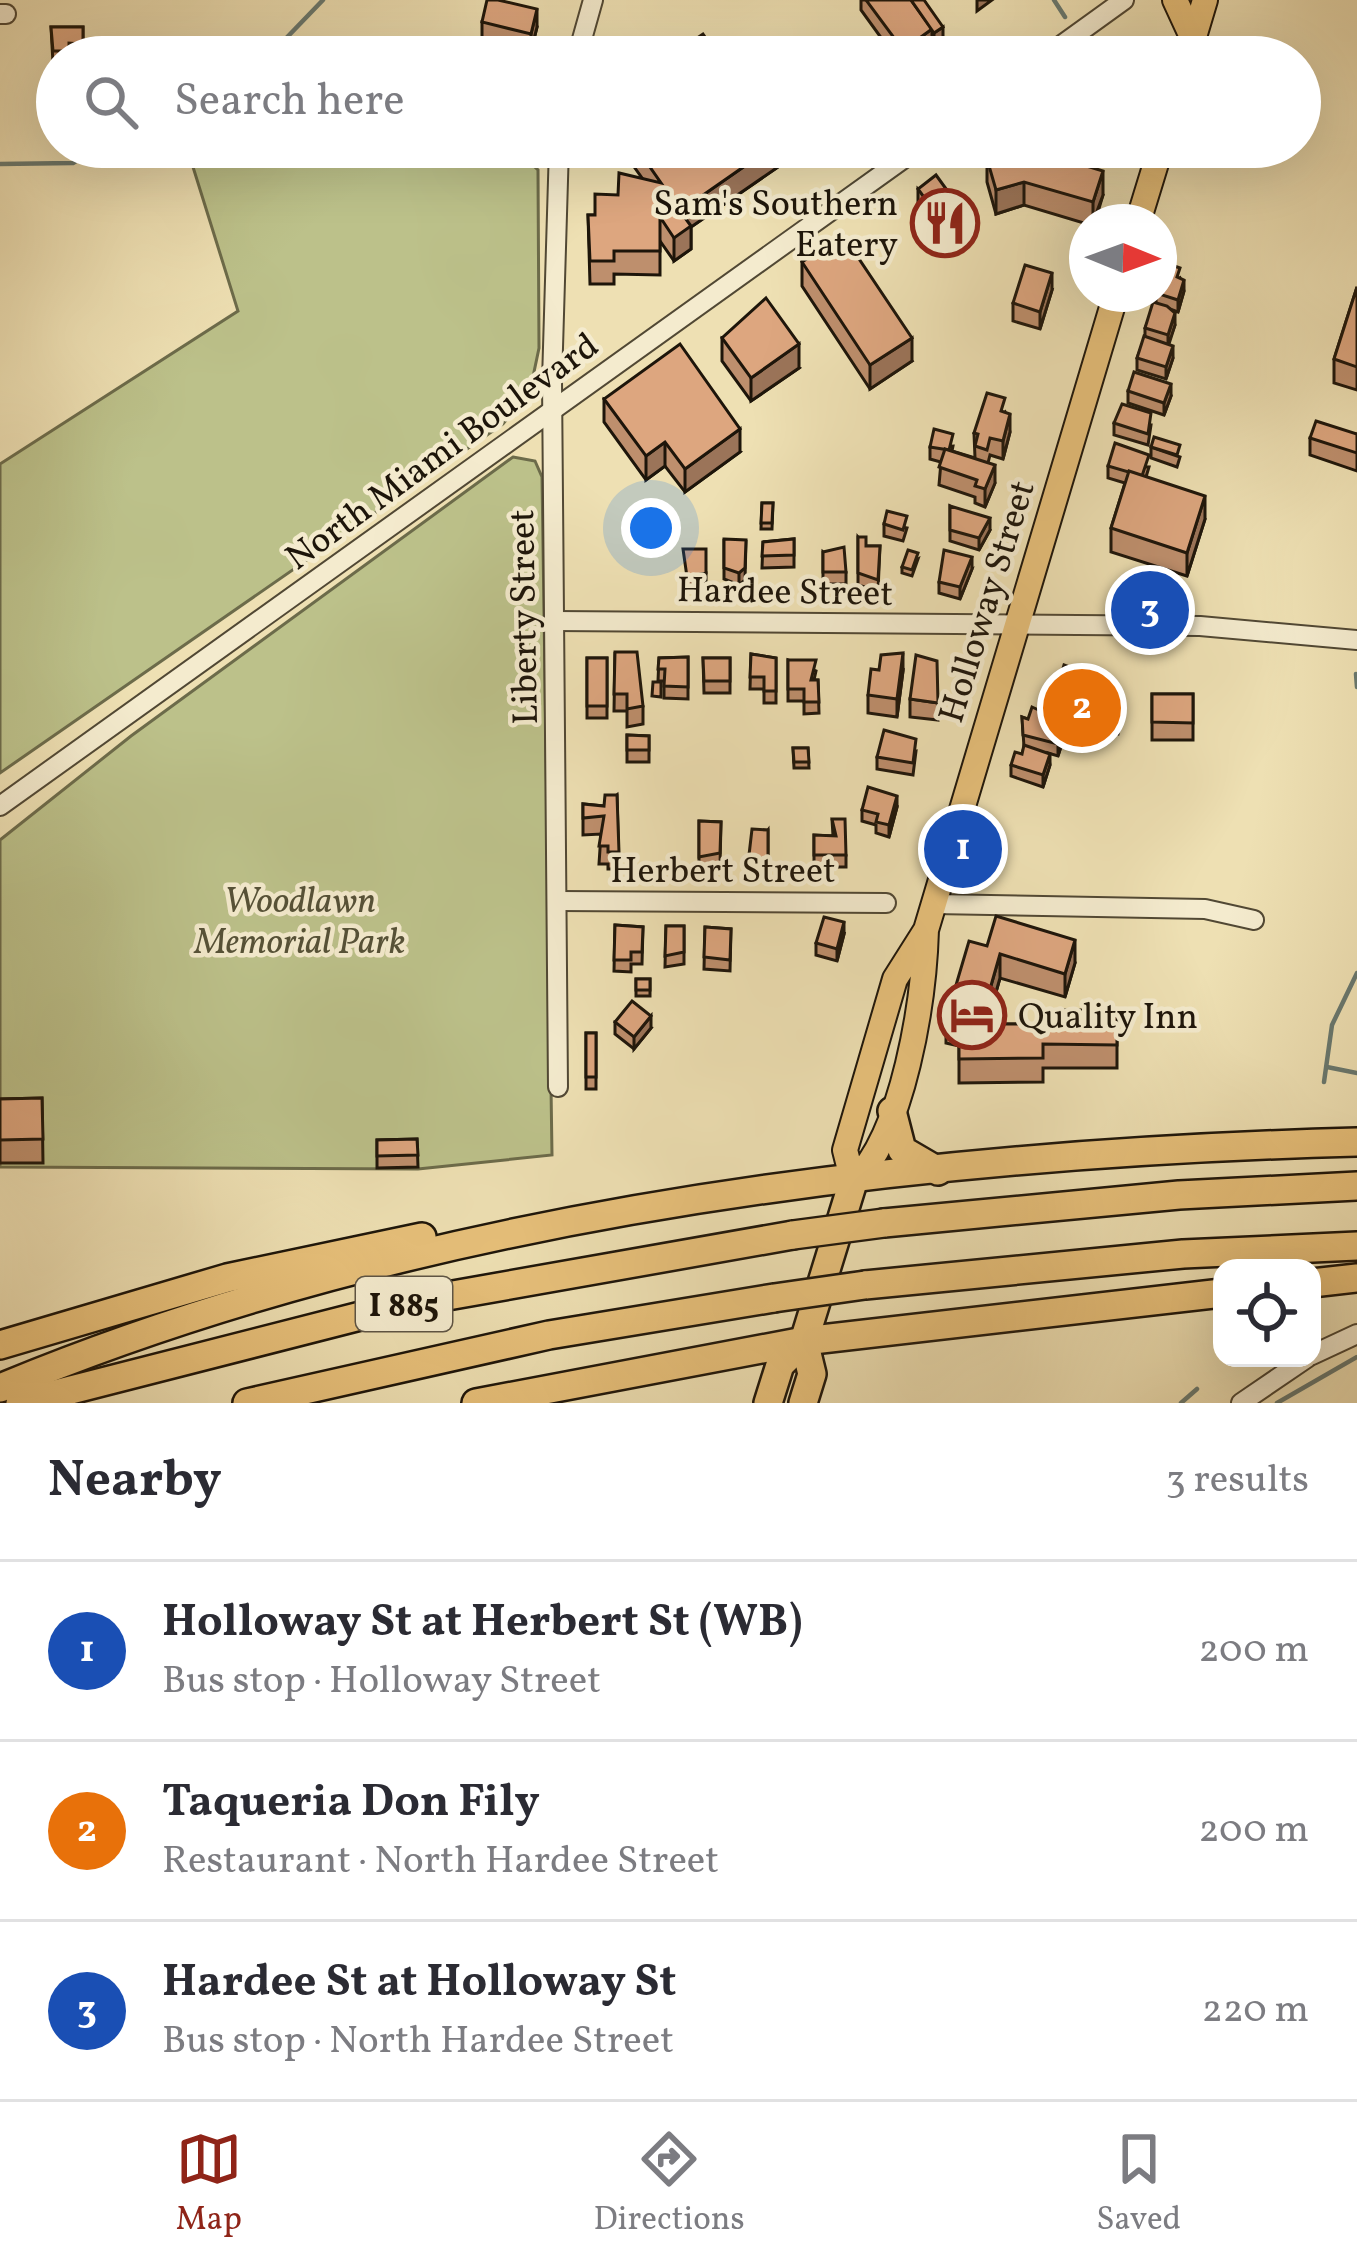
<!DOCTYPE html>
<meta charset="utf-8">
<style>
:root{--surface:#fff;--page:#f7f7f7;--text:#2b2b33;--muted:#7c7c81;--line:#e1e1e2;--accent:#8f2418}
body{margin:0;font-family:Vollkorn,serif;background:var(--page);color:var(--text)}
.controls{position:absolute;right:36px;bottom:36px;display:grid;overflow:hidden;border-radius:24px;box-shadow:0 12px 48px #0002}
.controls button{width:108px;height:108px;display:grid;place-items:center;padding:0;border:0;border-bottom:3px solid var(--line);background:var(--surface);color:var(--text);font:60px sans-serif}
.compass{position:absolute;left:1069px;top:204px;width:108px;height:108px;border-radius:50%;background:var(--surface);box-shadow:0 12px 48px #0002;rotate:91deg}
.you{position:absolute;left:651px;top:528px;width:42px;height:42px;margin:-30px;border:9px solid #fff;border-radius:50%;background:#1a73e8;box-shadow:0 0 0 18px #1a73e833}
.badge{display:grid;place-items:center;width:78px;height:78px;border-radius:50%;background:var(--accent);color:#fff;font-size:39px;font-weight:700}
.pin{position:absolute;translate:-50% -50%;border:6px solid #fff;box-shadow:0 3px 12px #0006}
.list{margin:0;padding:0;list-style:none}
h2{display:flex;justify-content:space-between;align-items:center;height:156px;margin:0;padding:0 48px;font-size:51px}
h2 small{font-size:39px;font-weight:400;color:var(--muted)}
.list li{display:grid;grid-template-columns:78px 1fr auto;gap:36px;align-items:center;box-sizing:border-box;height:180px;padding:0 48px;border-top:3px solid var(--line)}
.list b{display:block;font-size:45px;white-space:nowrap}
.list p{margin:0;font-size:39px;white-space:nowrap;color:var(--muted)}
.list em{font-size:39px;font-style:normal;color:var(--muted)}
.icon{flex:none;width:66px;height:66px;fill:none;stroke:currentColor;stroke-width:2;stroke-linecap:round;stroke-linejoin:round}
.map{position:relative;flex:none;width:1357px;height:1403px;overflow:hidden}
.search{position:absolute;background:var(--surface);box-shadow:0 12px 48px #0002;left:36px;right:36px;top:36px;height:132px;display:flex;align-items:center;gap:30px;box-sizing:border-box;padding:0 42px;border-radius:66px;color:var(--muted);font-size:45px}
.sheet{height:696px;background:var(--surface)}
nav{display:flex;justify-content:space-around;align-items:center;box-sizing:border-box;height:168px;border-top:3px solid var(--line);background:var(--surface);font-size:33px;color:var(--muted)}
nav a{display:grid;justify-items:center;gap:6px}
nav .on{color:var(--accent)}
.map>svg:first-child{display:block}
.green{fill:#bcc18a;stroke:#6c6b4a;stroke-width:3}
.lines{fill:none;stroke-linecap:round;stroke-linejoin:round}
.stream{stroke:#697970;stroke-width:4.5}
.minor-casing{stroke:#514834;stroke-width:22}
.major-casing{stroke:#1d150a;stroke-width:28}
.highway-casing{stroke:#1d150a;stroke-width:32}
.minor{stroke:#f4ebce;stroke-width:18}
.major{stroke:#e7c07a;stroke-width:24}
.highway{stroke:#e7c07a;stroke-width:27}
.highway-bridge-casing{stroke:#1d150a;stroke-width:32;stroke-linecap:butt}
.highway-bridge{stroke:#e7c07a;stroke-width:27}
.wall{fill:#be8f6d;stroke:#1d150a;stroke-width:3}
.shaded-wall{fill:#9b7459;stroke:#1d150a;stroke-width:3}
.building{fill:#dda67f;stroke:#1d150a;stroke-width:3}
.labels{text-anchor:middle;stroke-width:9;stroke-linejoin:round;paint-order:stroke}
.shield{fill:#f4ebce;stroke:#5e5545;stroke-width:3}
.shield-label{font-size:33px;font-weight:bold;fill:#1d150a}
.poi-label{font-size:36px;fill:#1d150a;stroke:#f4ebce;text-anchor:end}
.street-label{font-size:36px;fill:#1d150a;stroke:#f4ebce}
.park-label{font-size:36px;font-style:italic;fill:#555137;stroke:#f4ebce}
</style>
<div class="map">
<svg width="1357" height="1403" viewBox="0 0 1357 1403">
<rect width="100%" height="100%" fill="#eee0b3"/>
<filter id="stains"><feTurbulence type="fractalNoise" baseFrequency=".00167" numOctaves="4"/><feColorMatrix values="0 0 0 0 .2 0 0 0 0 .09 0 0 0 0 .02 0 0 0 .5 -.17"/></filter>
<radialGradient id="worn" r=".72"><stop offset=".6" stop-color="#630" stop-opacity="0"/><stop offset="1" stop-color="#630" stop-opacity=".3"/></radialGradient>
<g class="green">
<path d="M199 147H484L522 155 538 170 539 348 530 391 503 424 0 773V464L238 311 193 167Z"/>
<path d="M513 457 535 461 542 477 552 1155 418 1169 0 1167V840L131 736Z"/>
</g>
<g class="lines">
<g class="stream">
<path d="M1054 0 1065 17"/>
<path d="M268 57 323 0"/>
<path d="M0 164 73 163 99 147"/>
<path d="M1356 674 1357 687"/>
<path d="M1327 1067 1357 1073"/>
<path d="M1324 1082 1332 1025 1357 973"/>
<path d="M1181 1403 1197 1389"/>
<path d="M1277 1403 1357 1357"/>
</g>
<g class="minor-casing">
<g id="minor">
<path d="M0 14H6"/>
<path d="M577 57 593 0"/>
<path d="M1045 57 1124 0"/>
<path d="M555 621 1200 626 1357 640"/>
<path d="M0 806 920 147"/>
<path d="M559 901 886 903"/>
<path d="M934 904 1205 909 1254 920"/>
<path d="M558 1087 552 381 559 147"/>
<path d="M1312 1355 1357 1334"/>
<path d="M1241 1403 1307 1358"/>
</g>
</g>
<g class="major-casing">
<g id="major">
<path d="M1175 0 1193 39"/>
<path d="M1188 57 1205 0"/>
<path d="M1138 222 1161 147"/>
<path d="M926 930 895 979 845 1150 853 1182C904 1134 924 1000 926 930L1116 294"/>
</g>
</g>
<g class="highway-casing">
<g id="highway">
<path d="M892 1111 902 1150 938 1171"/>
<path d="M884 1223 1179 1195 1357 1186"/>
<path d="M1312 1283 1357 1278"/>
<path d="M865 1285 1183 1254 1357 1246"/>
<path d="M0 1345 227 1278 422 1237"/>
<path d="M0 1388C416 1215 909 1154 1357 1142"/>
<path d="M20 1403 419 1301 793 1235"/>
<path d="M247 1403 549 1335 774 1298"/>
<path d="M476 1403 804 1341 1222 1293"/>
<path d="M768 1403 780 1365 804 1341 853 1182"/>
<path d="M803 1403 812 1374 804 1341"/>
</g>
</g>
<use href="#minor" class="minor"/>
<use href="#major" class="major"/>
<use href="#highway" class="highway"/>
<g class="highway-bridge-casing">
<g id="highway-bridge">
<path d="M793 1235 884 1223"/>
<path d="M774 1298 865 1285"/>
</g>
</g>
<use href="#highway-bridge" class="highway-bridge"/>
</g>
<g class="wall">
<path d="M861 0H924L943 39 934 45 932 42V46L917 57H895L861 10Z"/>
<path d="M482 22 537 27 531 51 482 40Z"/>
<path d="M51 27H83V56L57 57V63H53Z"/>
<path d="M620 147H778V167L691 227V249L674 261 660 241V275L614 274V284H590L588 215H595L642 178Z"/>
<path d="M987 159 1103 195 1095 222H1087V224L1024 205 996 214 987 182Z"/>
<path d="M918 189 970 240 952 254 918 207Z"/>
<path d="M802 262 912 361 870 389 802 286Z"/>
<path d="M1180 278 1184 291 1178 312 1170 309 1175 325 1168 344 1173 358 1166 379 1137 370V358L1145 337V328L1156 303V294H1160Z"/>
<path d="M1357 287V390L1334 383V359Z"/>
<path d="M1052 290 1040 329 1013 321V303Z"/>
<path d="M722 338 799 368 751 401 722 361Z"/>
<path d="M1128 391 1171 396 1164 415 1128 403Z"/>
<path d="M604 399 740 452 685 492 665 466 646 480 604 422Z"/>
<path d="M1005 412 1010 432 1003 459 990 455 988 463 995 483 985 507 975 503V497L939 485 941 462 930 459V447L953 446 952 451 975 458 974 433Z"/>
<path d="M1114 423 1151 425 1148 445 1114 435Z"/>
<path d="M1357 434V471L1310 455V438Z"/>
<path d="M1151 447 1180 457 1177 467 1151 458Z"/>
<path d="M1108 466 1149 467 1146 477 1205 519 1187 576 1111 552V528L1125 483 1108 478Z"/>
<path d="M762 503H773L772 529H761Z"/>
<path d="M950 506 990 530 979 550 950 541Z"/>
<path d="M884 524 907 528 903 541 884 536Z"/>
<path d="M858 537 866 546H880L878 591 858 585Z"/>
<path d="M724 539 745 580 739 585 724 579Z"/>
<path d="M794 539V567L762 568 763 542Z"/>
<path d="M823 552 846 572V584H823Z"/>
<path d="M918 559 912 576 902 573V567Z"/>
<path d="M972 569 960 599 939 593V582Z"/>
<path d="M615 652 643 706V724L627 727V711H614Z"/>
<path d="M751 654 776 658V703H764V689H750Z"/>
<path d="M688 657V699L664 698V681H658L659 658Z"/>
<rect x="587" y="658" width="20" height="60"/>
<path d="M703 658H730V693H704Z"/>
<path d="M788 660 816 671 814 680H818L819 713 804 714V701H788Z"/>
<path d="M903 671 897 717 868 713V695Z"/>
<rect x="1152" y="694" width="41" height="46"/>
<path d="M1055 696 1109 702 1101 728 1055 714Z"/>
<path d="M910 699 938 703V720L910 717Z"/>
<path d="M1022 717 1065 734 1058 756 1048 753 1050 765 1043 787 1011 776V765L1022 754 1024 747Z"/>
<path d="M1103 724 1120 725 1118 734 1103 730Z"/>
<path d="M627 735 649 736V762H627Z"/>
<path d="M793 748H808L809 768H794Z"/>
<path d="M916 751 913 775 877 769V757Z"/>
<path d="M617 795 619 869H608V864H599L601 834 583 835V804L604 806Z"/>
<path d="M897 807 889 837 876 833V825L862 821V810Z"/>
<path d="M832 819 846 855V867H814V835L833 836Z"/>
<path d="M699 821 721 822 720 865 699 869Z"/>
<path d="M768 830V872L749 867V855Z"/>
<path d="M615 925 643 927 642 964H631V972L614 971Z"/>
<path d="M666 926H684V964L665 967Z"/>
<path d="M705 927 731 929 730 971 704 969Z"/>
<path d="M844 934 837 961 816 955V943Z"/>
<path d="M987 946 1075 963 1065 997 1000 978 987 1024H1041L1117 1010V1068H1043V1082L959 1083V1046L946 1043V1019Z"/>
<rect x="636" y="979" width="14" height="17"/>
<path d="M615 1022 651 1028 634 1049 615 1034Z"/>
<rect x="586" y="1033" width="10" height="56"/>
<path d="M42 1098 43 1163H0V1099Z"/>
<path d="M417 1139 418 1167 377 1168V1140Z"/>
</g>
<g class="shaded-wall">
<path d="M977 0H992L977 11Z"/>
<path d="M537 9V27L531 51V34Z"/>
<path d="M943 27V39L934 45V33Z"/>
<path d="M932 29V46L917 57H903V50Z"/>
<path d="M772 147H778V167L691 227V249L674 261V238L680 211Z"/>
<path d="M1103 171V195L1093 222V202Z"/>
<path d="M1024 182V205L996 214V190Z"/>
<path d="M970 222V240L952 254V236Z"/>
<path d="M1052 273V290L1040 329V312Z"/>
<path d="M1184 280V291L1178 312V300Z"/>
<path d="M1175 313V325L1168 347V335Z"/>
<path d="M912 338V361L870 389V365Z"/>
<path d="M799 344V368L751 401V378Z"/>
<path d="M1173 346V358L1166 379V367Z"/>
<path d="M1171 384V396L1164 415V403Z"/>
<path d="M1010 414V432L1003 459V441Z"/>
<path d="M740 429V452L685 492V469Z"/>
<path d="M665 442V466L646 480V456Z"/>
<path d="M995 465V483L985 507V489Z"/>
<path d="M1205 496V519L1187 576V553Z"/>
<path d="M990 518V530L979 550V538Z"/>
<path d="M746 540 745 580 739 585V573Z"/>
<path d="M972 557V569L960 599V587Z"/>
<path d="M706 573V585L687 589V577Z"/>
<path d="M903 653V671L897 717V699Z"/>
<path d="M1109 684V702L1101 728V710Z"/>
<path d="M1065 722V734L1058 756V744Z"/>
<path d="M1050 754V765L1043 787V775Z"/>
<path d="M897 796V807L889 837V825Z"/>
<path d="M844 922V934L837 961V949Z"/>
<path d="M1075 940V963L1065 997V974Z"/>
<path d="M1000 954V978L980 1048V1024Z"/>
<path d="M651 1016V1028L634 1049V1037Z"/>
</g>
<g class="building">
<path d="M487 0H498L537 9 531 34 482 22Z"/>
<path d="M866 0H911L932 29 903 50Z"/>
<path d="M911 0H924L943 27 934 33Z"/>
<path d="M51 27H83V44L69 43V51H53Z"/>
<path d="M703 34 715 51 719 48 725 57H669Z"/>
<path d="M636 147H772L680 211 691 226 674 238 660 217V251H614V261H590L588 215H595V194L618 195 619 173 661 183Z"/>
<path d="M1024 147 1103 171 1093 202 1024 182 996 190 987 159Z"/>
<path d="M936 175 970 222 952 236 918 189Z"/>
<path d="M843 235 912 338 870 365 802 262Z"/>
<path d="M1166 263 1180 268 1177 277 1184 280 1178 300 1159 294V284Z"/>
<path d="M1025 265 1052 273 1040 312 1013 303Z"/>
<path d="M1357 287V367L1334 359Z"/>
<path d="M766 298 799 344 751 378 722 338Z"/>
<path d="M1153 302 1167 306 1175 313 1168 335 1145 328Z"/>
<path d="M1144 336 1173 346 1166 367 1137 358Z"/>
<path d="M680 344 740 429 685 469 665 442 646 456 604 399Z"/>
<path d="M1134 372 1171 384 1164 403 1128 391Z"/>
<path d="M987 393 1005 398 1001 411 1010 414 1003 441 990 438 987 450 975 446 978 434 974 433Z"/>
<path d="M1122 404 1151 413 1148 434 1114 423Z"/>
<path d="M1316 421 1357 434V453L1310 438Z"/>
<path d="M934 429 953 434 949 450 930 447Z"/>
<path d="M1154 437 1180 445 1177 455 1151 447Z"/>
<path d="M1115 443 1149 455 1142 476 1108 466Z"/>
<path d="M945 449 995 465 985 489 975 486 977 480 939 467Z"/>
<path d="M1129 471 1205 496 1187 553 1111 528Z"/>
<path d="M762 503H773L772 523H761Z"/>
<path d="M950 506 990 518 979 538 950 530Z"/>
<path d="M887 511 907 516 903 530 884 524Z"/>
<path d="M858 537H866V546H880L878 580 858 573Z"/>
<path d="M724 539 746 540 745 568 739 573 724 568Z"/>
<path d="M794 539V555L762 556 763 542Z"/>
<path d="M844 547 846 572H823V552Z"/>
<path d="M683 549H706V573L687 577Z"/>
<path d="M908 550 918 553 912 570 902 567Z"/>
<path d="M944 550 972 557 960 587 939 582Z"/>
<path d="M615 652H637L643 706 627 709V694H614Z"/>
<path d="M903 653 897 699 868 695 871 669 879 670 881 655Z"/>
<path d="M751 654 776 658V691H764V677H750Z"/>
<path d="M916 655 937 661 938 703 910 699Z"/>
<path d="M688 657V687L664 686 665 669H658L659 658Z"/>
<rect x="587" y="658" width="20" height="48"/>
<path d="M703 658H730V681H704Z"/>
<path d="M788 660H816L811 680H818L819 702H804V689H788Z"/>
<path d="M1064 665 1075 669 1074 673 1109 684 1101 710 1055 696Z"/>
<path d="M653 682H661V697L652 696Z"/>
<path d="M1152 694H1193V723L1152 722Z"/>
<path d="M1032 707 1065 722 1058 744 1023 735 1022 717 1028 719Z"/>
<path d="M1106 715 1120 719 1118 728 1103 724Z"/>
<path d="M884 730 916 739 913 763 877 757Z"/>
<path d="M627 735 649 736V750H627Z"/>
<path d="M1024 745 1050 754 1043 775 1011 765 1015 752 1022 754Z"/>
<path d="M793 748H808L809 762H794Z"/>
<path d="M868 787 897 796 889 825 876 822 878 814 862 810Z"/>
<path d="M605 795H617L619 852H608V846H599L604 816 583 818V804L604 806Z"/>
<path d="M832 819H845L846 855H814V835L836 836Z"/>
<path d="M699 821 721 822 720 853 699 857Z"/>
<path d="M752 829 768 830V860L749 855Z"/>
<path d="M996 916 1075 940 1065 974 1000 954 980 1024H1041V1010H1117V1045L1043 1044V1058L959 1059V1023L946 1019 969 941 987 946Z"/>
<path d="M824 917 844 922 837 949 816 943Z"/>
<path d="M615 925 643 927 642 952H631V960H614Z"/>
<path d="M666 926H684V952L665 956Z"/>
<path d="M705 927 731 929 730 960 704 957Z"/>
<rect x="636" y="979" width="14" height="11"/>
<path d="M632 1001 651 1016 634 1037 615 1022Z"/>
<rect x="586" y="1033" width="10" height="44"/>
<path d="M42 1098 43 1139 0 1140V1099Z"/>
<path d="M417 1139 418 1155 377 1156V1140Z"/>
</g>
<defs>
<g id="restaurant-ring" transform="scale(3.45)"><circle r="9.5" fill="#f4ebce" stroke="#8f2418" stroke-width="1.5"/><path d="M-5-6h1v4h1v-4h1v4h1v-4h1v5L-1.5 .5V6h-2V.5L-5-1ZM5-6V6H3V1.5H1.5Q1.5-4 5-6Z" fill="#8f2418"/></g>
<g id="hotel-ring" transform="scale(3.45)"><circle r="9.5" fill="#f4ebce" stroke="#8f2418" stroke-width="1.5"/><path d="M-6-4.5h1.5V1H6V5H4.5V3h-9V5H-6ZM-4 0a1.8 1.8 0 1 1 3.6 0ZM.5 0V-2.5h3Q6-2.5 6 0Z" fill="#8f2418"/></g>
</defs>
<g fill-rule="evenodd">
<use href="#restaurant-ring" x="945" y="223"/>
<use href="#hotel-ring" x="972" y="1015"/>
</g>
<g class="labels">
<rect class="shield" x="356" y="1277" width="96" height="54" rx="9"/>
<g class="shield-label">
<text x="404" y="1316">I 885</text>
</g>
<g class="poi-label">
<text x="898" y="215">Sam's Southern<tspan x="898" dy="41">Eatery</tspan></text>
<text x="1018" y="1028" text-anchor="start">Quality Inn</text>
</g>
<g class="street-label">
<text transform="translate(441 450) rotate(-36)" y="13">North Miami Boulevard</text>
<text transform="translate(785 590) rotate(1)" y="13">Hardee Street</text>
<text transform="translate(985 601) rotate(-73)" y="13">Holloway Street</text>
<text transform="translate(522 617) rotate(-91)" y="13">Liberty Street</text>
<text x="723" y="882">Herbert Street</text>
</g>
<g class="park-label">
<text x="300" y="912">Woodlawn<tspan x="300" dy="41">Memorial Park</tspan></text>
</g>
</g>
<rect width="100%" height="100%" filter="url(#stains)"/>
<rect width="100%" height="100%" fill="url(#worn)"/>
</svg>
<div class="controls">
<button><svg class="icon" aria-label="locate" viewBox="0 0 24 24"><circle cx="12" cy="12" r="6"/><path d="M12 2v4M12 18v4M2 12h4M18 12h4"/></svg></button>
</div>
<svg class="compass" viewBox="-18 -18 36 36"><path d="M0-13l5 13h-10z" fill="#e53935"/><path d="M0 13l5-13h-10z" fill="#7c7c81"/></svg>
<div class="you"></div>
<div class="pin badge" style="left:963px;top:849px;background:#1a4fb4">1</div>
<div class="pin badge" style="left:1082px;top:708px;background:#e8710a">2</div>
<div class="pin badge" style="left:1150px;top:610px;background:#1a4fb4">3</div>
<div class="search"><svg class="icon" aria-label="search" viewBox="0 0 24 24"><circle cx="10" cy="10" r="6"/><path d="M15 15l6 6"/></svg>Search here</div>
</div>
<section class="sheet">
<h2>Nearby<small>3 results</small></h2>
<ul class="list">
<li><span class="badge" style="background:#1a4fb4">1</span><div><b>Holloway St at Herbert St (WB)</b><p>Bus stop · Holloway Street</p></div><em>200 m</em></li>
<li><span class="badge" style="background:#e8710a">2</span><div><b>Taqueria Don Fily</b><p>Restaurant · North Hardee Street</p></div><em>200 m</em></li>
<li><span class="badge" style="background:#1a4fb4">3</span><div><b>Hardee St at Holloway St</b><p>Bus stop · North Hardee Street</p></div><em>220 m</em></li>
</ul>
</section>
<nav>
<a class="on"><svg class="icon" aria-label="map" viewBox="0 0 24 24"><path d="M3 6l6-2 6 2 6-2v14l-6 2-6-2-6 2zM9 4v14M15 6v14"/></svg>Map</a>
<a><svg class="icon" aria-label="directions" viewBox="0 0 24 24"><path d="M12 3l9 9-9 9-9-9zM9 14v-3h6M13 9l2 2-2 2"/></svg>Directions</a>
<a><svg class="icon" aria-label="saved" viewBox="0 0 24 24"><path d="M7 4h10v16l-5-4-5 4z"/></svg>Saved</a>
</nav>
